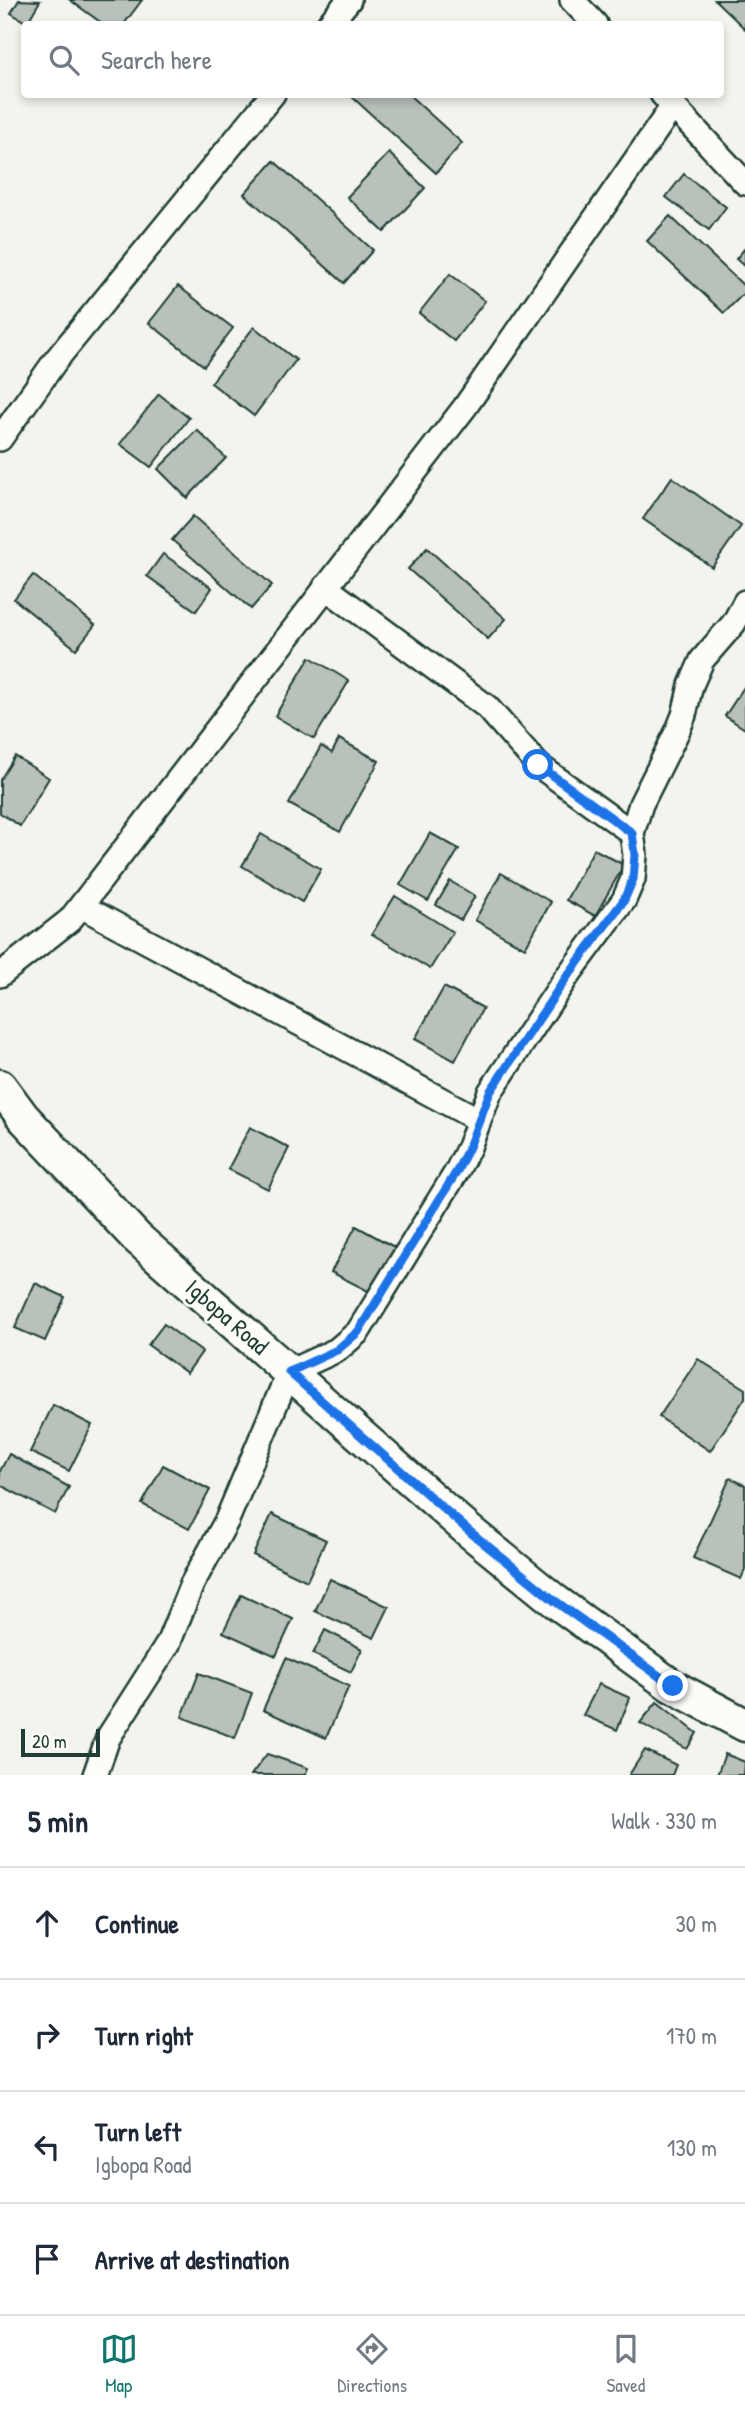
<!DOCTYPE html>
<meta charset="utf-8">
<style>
:root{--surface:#fff;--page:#f6f6f7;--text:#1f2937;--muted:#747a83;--line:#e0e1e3;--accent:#0f766e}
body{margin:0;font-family:"Patrick Hand",sans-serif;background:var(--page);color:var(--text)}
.scale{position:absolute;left:21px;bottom:18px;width:79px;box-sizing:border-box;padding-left:7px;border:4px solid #1f3d34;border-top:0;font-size:19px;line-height:24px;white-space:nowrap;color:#1f3d34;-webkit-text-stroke:5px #fdfcf7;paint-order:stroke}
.stop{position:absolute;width:21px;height:21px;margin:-16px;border:5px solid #1a73e8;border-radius:50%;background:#fff}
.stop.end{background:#1a73e8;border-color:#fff;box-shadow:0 2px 7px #0008}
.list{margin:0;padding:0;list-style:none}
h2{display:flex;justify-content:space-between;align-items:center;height:91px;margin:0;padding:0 28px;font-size:30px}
h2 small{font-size:23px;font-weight:400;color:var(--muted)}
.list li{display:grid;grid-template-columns:46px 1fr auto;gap:21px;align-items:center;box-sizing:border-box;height:112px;padding:0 28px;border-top:2px solid var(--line)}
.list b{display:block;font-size:26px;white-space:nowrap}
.list p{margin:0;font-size:23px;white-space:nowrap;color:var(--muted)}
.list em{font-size:23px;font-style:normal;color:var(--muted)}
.icon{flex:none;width:38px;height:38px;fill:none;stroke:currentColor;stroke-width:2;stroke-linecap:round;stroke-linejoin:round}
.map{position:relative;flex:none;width:745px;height:1775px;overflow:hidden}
.search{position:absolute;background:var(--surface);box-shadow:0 4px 10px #0003;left:21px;right:21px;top:21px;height:77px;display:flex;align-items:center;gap:18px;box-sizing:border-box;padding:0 24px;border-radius:7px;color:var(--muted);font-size:26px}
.sheet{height:539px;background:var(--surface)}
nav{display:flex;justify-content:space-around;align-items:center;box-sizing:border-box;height:98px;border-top:2px solid var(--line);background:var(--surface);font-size:19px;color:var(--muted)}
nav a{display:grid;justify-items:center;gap:4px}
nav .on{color:var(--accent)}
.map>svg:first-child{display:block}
.building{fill:#b9c1bb;stroke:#1f3d34;stroke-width:2}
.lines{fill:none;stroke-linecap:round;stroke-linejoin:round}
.street-casing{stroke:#1f3d34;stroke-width:28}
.secondary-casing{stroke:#1f3d34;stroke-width:37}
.street{stroke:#fdfcf7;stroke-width:23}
.secondary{stroke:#fdfcf7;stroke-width:32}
.route{stroke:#1a73e8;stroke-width:9}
.labels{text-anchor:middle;stroke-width:6;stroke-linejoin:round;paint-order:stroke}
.street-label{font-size:24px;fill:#1f3d34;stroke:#fdfcf7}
</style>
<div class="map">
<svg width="745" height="1775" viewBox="0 0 745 1775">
<rect width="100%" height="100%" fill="#f4f4ef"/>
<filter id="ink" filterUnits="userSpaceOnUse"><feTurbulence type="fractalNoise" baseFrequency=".0143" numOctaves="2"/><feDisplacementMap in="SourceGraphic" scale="14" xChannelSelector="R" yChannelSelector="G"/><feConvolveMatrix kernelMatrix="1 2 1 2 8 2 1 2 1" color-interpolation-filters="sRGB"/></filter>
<g filter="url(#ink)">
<g class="building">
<path d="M19 0 40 1 27 23 11 13Z"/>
<path d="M70 0H142L124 24H103Z"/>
<path d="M715 0H745V29Z"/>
<path d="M353 94H408L462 143 436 173 351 96Z"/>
<path d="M389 153 425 188 384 232 347 197Z"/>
<path d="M274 161 373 250 344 283 244 194Z"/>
<path d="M684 174 726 207 709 230 666 197Z"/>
<path d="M670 216 745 287V292L724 313 647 241Z"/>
<path d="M745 248V267L736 259Z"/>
<path d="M450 274 485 301 454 341 419 313Z"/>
<path d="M178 286 233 328 204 366 149 323Z"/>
<path d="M254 327 296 360 254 416 211 383Z"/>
<path d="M159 394 189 418 151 467 120 444Z"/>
<path d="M197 430 226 458 187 498 158 469Z"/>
<path d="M672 477 741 526 712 567 643 519Z"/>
<path d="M193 516 272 585 251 609 172 540Z"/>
<path d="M427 548 506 619 488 639 408 569Z"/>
<path d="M163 554 212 588 196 611 147 576Z"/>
<path d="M33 575 95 625 76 649 14 599Z"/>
<path d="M310 657 349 681 314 739 275 716Z"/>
<path d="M744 687 745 688V729L725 716Z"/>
<path d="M339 739 379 761 340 832 289 804 321 746 332 753Z"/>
<path d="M15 756 49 778 20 826 0 813V780Z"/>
<path d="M430 833 459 849 428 901 400 885Z"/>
<path d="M261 834 321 869 302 902 242 866Z"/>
<path d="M594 849 624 865 595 916 566 900Z"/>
<path d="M501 873 551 902 525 948 475 920Z"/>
<path d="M450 881 475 896 461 920 436 905Z"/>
<path d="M395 896 453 932 430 969 372 934Z"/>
<path d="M444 987 483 1008 455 1061 415 1039Z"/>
<path d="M250 1127 289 1148 268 1189 228 1169Z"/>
<path d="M356 1226 396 1248 372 1293 331 1272Z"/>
<path d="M35 1283 65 1297 45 1341 15 1328Z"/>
<path d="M164 1324 202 1352 187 1373 148 1345Z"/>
<path d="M698 1359 745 1389V1398L710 1451 659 1417Z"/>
<path d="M53 1405 92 1425 69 1471 30 1452Z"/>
<path d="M9 1454 69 1487 55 1514 0 1485V1471Z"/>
<path d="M163 1465 210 1490 189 1529 142 1504Z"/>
<path d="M730 1478 745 1485V1570L741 1579 693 1558Z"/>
<path d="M272 1514 326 1540 307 1581 253 1555Z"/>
<path d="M330 1579 389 1607 374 1638 315 1611Z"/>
<path d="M241 1595 293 1619 276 1656 223 1632Z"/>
<path d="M325 1630 362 1649 351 1672 313 1654Z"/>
<path d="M286 1658 349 1686 326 1738 263 1710Z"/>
<path d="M199 1673 252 1693 235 1738 182 1717Z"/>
<path d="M599 1684 630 1698 617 1730 583 1715Z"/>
<path d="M657 1702 697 1733 687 1749 640 1723Z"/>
<path d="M645 1750 676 1765 672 1775H629Z"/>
<path d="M267 1754 308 1768 305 1775H251Z"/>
<path d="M725 1754 745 1762 744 1775H717Z"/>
</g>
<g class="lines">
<g class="street-casing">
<g id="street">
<path d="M572 0 595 24"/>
<path d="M329 24 349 0"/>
<path d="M662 94 745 183"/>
<path d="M0 439 56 360 273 94"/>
<path d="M325 587 487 707 538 765 632 833"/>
<path d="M81 906 479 1120"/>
<path d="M0 975 70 920 465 407 673 106"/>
<path d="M95 1775 108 1738 168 1644 192 1584 227 1520 289 1372 337 1350 358 1332 457 1171 469 1147 490 1092 566 978 624 900 633 879 635 855 632 833 641 804 678 730 684 715 691 685 702 660 734 623 745 602"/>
</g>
</g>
<g class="secondary-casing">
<path id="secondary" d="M0 1086 23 1117 136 1237 469 1531 555 1601 672 1686 745 1725"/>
</g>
<use href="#street" class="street"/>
<use href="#secondary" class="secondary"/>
</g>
</g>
<g class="lines" filter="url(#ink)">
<path class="route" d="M538 765 632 833 635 855 633 879 624 900 566 978 490 1092 469 1147 457 1171 358 1332 337 1350 289 1372 469 1531 555 1601 673 1686"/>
</g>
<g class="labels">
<g class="street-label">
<text transform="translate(227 1317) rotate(41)" y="8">Igbopa Road</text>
</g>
</g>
</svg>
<div class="scale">20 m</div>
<div class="stop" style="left:538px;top:765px"></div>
<div class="stop end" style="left:673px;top:1686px"></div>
<div class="search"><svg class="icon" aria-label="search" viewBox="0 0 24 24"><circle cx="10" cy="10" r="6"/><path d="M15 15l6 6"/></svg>Search here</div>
</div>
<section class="sheet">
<h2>5 min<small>Walk · 330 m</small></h2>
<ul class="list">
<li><svg class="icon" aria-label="ahead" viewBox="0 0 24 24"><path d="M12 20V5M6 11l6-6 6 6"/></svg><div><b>Continue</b></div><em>30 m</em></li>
<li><svg class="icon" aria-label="right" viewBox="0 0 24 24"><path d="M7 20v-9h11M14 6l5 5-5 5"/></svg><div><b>Turn right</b></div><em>170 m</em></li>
<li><svg class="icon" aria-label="left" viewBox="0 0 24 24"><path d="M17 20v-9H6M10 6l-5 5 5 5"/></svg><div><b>Turn left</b><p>Igbopa Road</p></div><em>130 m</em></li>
<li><svg class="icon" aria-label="arrive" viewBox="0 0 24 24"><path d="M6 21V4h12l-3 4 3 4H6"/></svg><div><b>Arrive at destination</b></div></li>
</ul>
</section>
<nav>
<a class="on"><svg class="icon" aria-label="map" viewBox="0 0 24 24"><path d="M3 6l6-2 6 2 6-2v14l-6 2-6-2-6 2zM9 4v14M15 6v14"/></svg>Map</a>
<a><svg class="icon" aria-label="directions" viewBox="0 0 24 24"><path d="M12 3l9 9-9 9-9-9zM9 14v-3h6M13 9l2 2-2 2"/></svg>Directions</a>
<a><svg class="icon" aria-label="saved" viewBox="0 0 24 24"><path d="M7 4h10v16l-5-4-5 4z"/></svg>Saved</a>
</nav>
